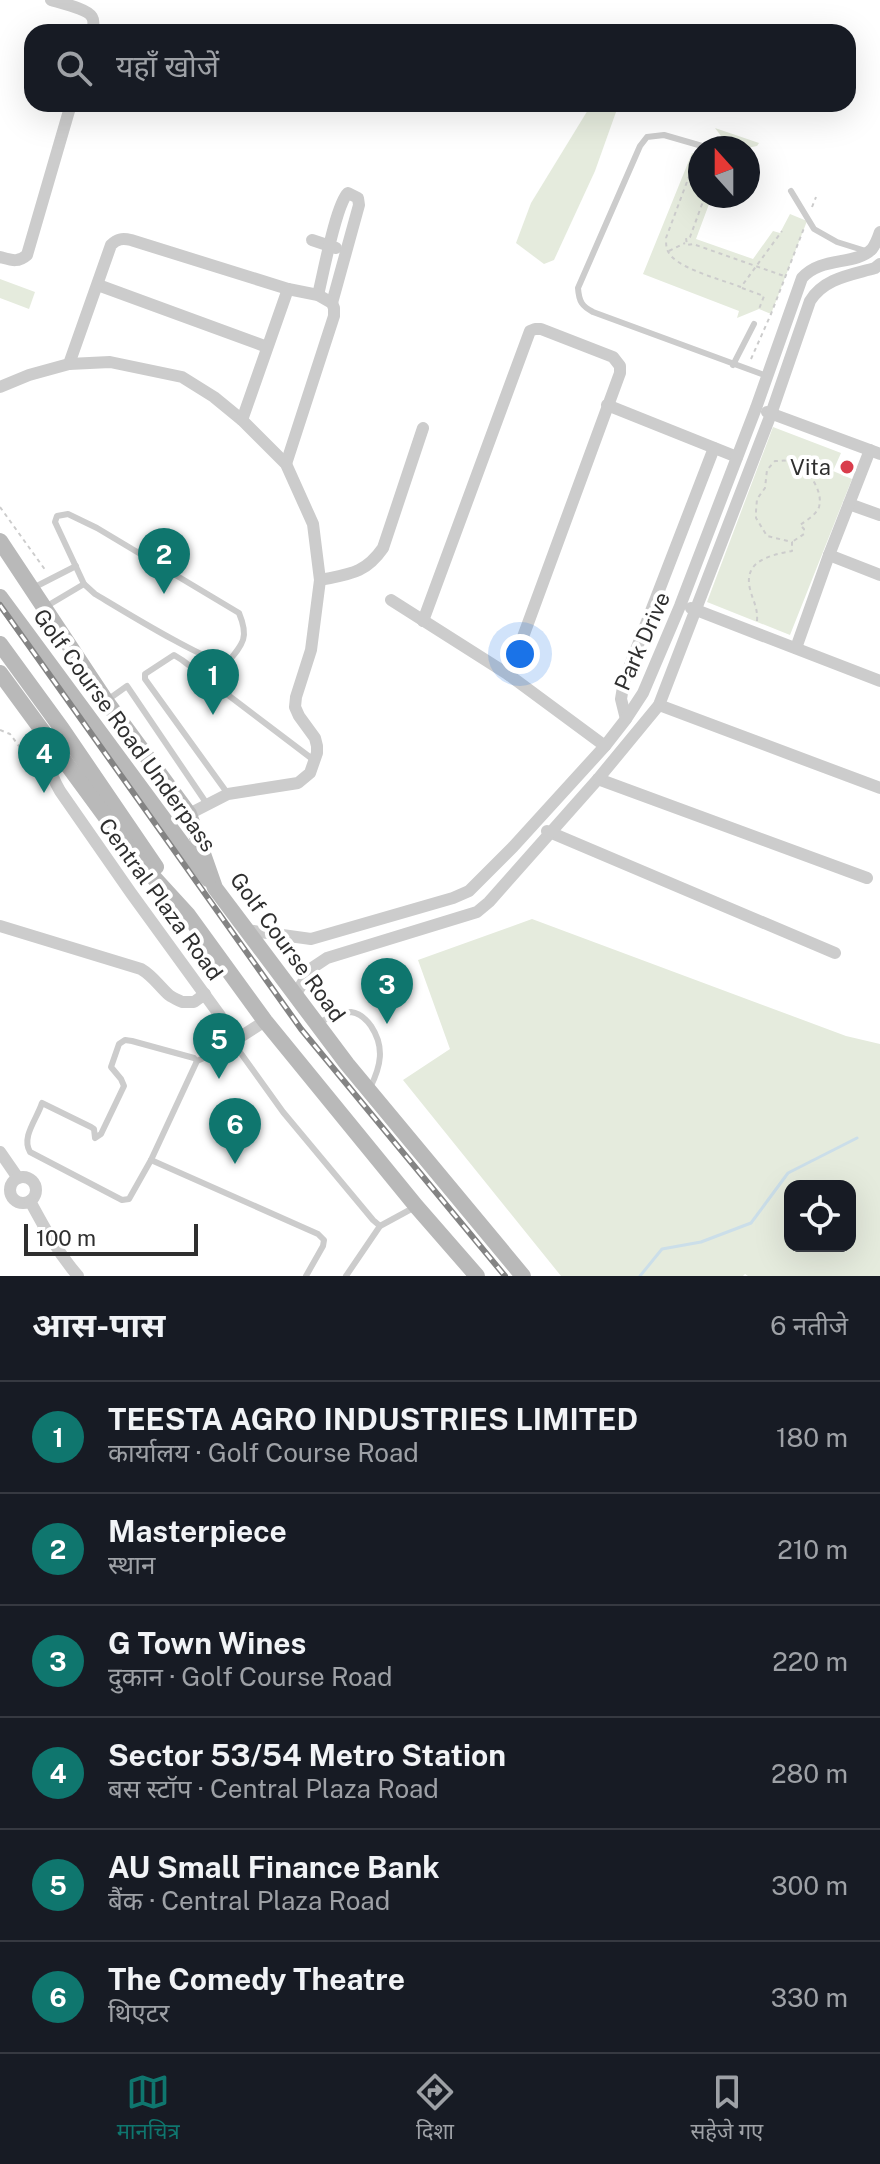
<!DOCTYPE html>
<html lang="hi">
<meta charset="utf-8">
<style>
:root{--surface:#171b24;--page:#242831;--text:#f1f3f6;--muted:#9ea1a6;--line:#363941;--accent:#0f766e}
body{margin:0;font-family:"Public Sans","Noto Sans Devanagari",sans-serif;background:var(--page);color:var(--text)}
.controls{position:absolute;right:24px;bottom:24px;display:grid;overflow:hidden;border-radius:16px;box-shadow:0 8px 32px #0002}
.controls button{width:72px;height:72px;display:grid;place-items:center;padding:0;border:0;border-bottom:2px solid var(--line);background:var(--surface);color:var(--text);font:40px sans-serif}
.compass{position:absolute;left:688px;top:136px;width:72px;height:72px;border-radius:50%;background:var(--surface);box-shadow:0 8px 32px #0002;rotate:339deg}
.scale{position:absolute;left:24px;bottom:20px;width:174px;box-sizing:border-box;padding-left:8px;border:4px solid #2f2f2f;border-top:0;font-size:22px;line-height:28px;white-space:nowrap;color:#2f2f2f;-webkit-text-stroke:6px #fff;paint-order:stroke}
.you{position:absolute;left:520px;top:654px;width:28px;height:28px;margin:-20px;border:6px solid #fff;border-radius:50%;background:#1a73e8;box-shadow:0 0 0 12px #1a73e833}
.badge{display:grid;place-items:center;width:52px;height:52px;border-radius:50%;background:var(--accent);color:#fff;font-size:26px;font-weight:700}
.pin{position:absolute;translate:-50% -66px;filter:drop-shadow(0 2px 4px #0008)}
.pin::after{content:'';position:absolute;top:42px;width:28px;height:24px;background:inherit;clip-path:polygon(0 0,100% 0,50% 100%)}
.list{margin:0;padding:0;list-style:none}
h2{display:flex;justify-content:space-between;align-items:center;height:104px;margin:0;padding:0 32px;font-size:34px}
h2 small{font-size:26px;font-weight:400;color:var(--muted)}
.list li{display:grid;grid-template-columns:52px 1fr auto;gap:24px;align-items:center;box-sizing:border-box;height:112px;padding:0 32px;border-top:2px solid var(--line)}
.list b{display:block;font-size:30px;white-space:nowrap}
.list p{margin:0;font-size:26px;white-space:nowrap;color:var(--muted)}
.list em{font-size:26px;font-style:normal;color:var(--muted)}
.icon{flex:none;width:44px;height:44px;fill:none;stroke:currentColor;stroke-width:2;stroke-linecap:round;stroke-linejoin:round}
.map{position:relative;flex:none;width:880px;height:1276px;overflow:hidden}
.search{position:absolute;background:var(--surface);box-shadow:0 8px 32px #0002;left:24px;right:24px;top:24px;height:88px;display:flex;align-items:center;gap:20px;box-sizing:border-box;padding:0 28px;border-radius:24px;color:var(--muted);font-size:30px}
.sheet{height:776px;background:var(--surface)}
nav{display:flex;justify-content:space-around;align-items:center;box-sizing:border-box;height:112px;border-top:2px solid var(--line);background:var(--surface);font-size:22px;color:var(--muted)}
nav a{display:grid;justify-items:center;gap:4px}
nav .on{color:var(--accent)}
.map>svg:first-child{display:block}
.green{fill:#e5ebdd;fill-rule:evenodd}
.lines{fill:none;stroke-linecap:round;stroke-linejoin:round}
.stream{stroke:#cbdee9;stroke-width:3}
.path{stroke:#ccc;stroke-width:2;stroke-dasharray:4 4;stroke-linecap:butt}
.lane{stroke:#ccc;stroke-width:6}
.street{stroke:#ccc;stroke-width:12}
.secondary{stroke:#b9b9b9;stroke-width:16}
.rail-casing{stroke:#848484;stroke-width:6}
.rail{stroke:#fff;stroke-width:3;stroke-dasharray:9;stroke-linecap:butt}
.poi-dot{fill:#d93d4c;stroke:#fff;stroke-width:3}
.labels{text-anchor:middle;stroke-width:8;stroke-linejoin:round;paint-order:stroke}
.poi-label{font-size:22px;fill:#2f2f2f;stroke:#fff;text-anchor:end}
.street-label{font-size:22px;fill:#2f2f2f;stroke:#fff}
</style>
<div class="map">
<svg width="880" height="1276" viewBox="0 0 880 1276">
<rect width="100%" height="100%" fill="#fff"/>
<g class="green">
<path d="M591 105 616 112 595 171 554 260 544 264 516 243 531 203Z"/>
<path d="M715 128 759 143 757 146 747 148H720L721 136Z"/>
<path d="M692 153 700 155V196H712L696 239 753 259 773 231 780 233 790 214 807 221 771 314 759 309 737 318 739 311 643 274Z"/>
<path d="M0 279 35 292 29 309 0 298Z"/>
<path d="M773 427 841 453 833 471 852 479 790 635 707 602Z"/>
<path d="M532 919 846 1036 880 1044V1276H748L745 1274 743 1276H561L403 1080 450 1049 418 960ZM790 1186H850V1246H790Z"/>
</g>
<g class="lines">
<path class="stream" d="M640 1276 662 1249 701 1242 751 1223 788 1173 857 1138"/>
<g class="path">
<path d="M700 156 697 155 666 238C666 245 666 250 671 256 684 270 722 280 741 287L782 231"/>
<path d="M705 196 690 237 686 238 687 245 693 244 784 276"/>
<path d="M812 207 816 197"/>
<path d="M669 251 685 243"/>
<path d="M742 288 764 296 759 309"/>
<path d="M751 359 771 314 804 228"/>
<path d="M0 507 46 571"/>
<path d="M757 621C758 608 753 601 750 589 743 561 770 555 792 551V542L767 536 756 518V511L757 499 765 488 767 470 775 461C780 461 784 460 788 461 806 465 824 490 819 507 816 515 807 520 800 525L804 529V534L792 542"/>
<path d="M0 730 10 734 39 773"/>
</g>
<g class="lane">
<path d="M709 148 664 135 647 137 640 146 578 288C579 302 582 306 593 312L767 376"/>
<path d="M791 191 814 229 837 242 869 252"/>
<path d="M733 365 754 324"/>
<path d="M68 514 97 528 239 613C249 637 244 643 227 663 209 664 117 607 95 594L84 584 55 522 57 516Z"/>
<path d="M33 588 76 566"/>
<path d="M47 606 84 584"/>
<path d="M106 701 127 686 207 804"/>
<path d="M228 794 145 679V674L174 655 182 660 315 761"/>
<path d="M320 1022C329 1018 340 1012 351 1012 360 1013 366 1019 371 1026 385 1047 381 1066 370 1088"/>
<path d="M236 1041 237 1048 283 1112 373 1220 380 1226"/>
<path d="M197 1061 194 1058 132 1041 125 1040 119 1044 111 1067 121 1079 124 1086 101 1134 95 1138 94 1129 91 1127 42 1103C37 1119 21 1137 30 1152L122 1200 129 1199 151 1160 197 1061 235 1044"/>
<path d="M151 1160 318 1234 324 1240 323 1246 306 1276"/>
<path d="M346 1276 380 1226 415 1207"/>
</g>
<g class="street">
<path d="M51 0C61 3 88 9 92 17 95 22 93 27 92 32"/>
<path d="M312 240 336 248"/>
<path d="M0 257C11 260 18 263 27 255L71 104"/>
<path d="M98 285 267 347"/>
<path d="M318 295C323 275 336 204 348 193L358 198 359 205 332 303"/>
<path d="M69 364 111 245C117 239 122 238 131 240L288 289 318 295 332 303 334 308V316L286 464"/>
<path d="M0 387 29 375 69 364 110 362 182 377 214 397 242 420 286 464 313 524 320 580 311 650 296 697 295 707 299 716 315 738 317 746V753L310 773 298 783 228 794 189 814"/>
<path d="M607 405 737 457"/>
<path d="M767 412 880 454"/>
<path d="M242 420 288 289"/>
<path d="M849 504 880 515"/>
<path d="M829 555 880 575"/>
<path d="M320 580C349 574 365 574 383 548L423 428"/>
<path d="M391 600 509 675 605 746"/>
<path d="M691 608 880 681"/>
<path d="M423 621 530 331 535 329H541L613 357 620 366V373L509 675"/>
<path d="M796 648 829 555 870 450"/>
<path d="M659 705 880 788"/>
<path d="M626 719 621 699 624 681 714 448"/>
<path d="M47 736C46 758 49 772 60 791L131 893 237 1039 265 1021"/>
<path d="M598 779 867 878"/>
<path d="M547 831 835 953"/>
<path d="M0 926 141 969C153 976 159 986 169 995 173 998 178 1000 182 1002H194L205 994"/>
<path d="M246 930 311 939 453 898 469 891 513 847 605 746 626 719 643 693 680 606 756 408 802 278C821 256 855 266 872 249 876 244 878 238 880 232"/>
<path d="M295 995 312 968 327 958 477 912 489 902 598 779 659 705 771 414 810 301C824 278 851 275 875 268L880 264"/>
<path d="M0 1152 18 1178"/>
<circle cx="23" cy="1190" r="13"/>
<path d="M30 1201C44 1227 58 1253 78 1276"/>
</g>
<g class="secondary">
<path d="M0 541 106 701 189 814 215 888 347 1064 523 1276"/>
<path d="M0 597 208 879"/>
<path d="M0 644 62 729 156 867"/>
<path d="M0 673 135 857 188 915 265 1021 416 1206 477 1276"/>
</g>
<g class="rail-casing">
<path id="rail" d="M0 605 301 1029 505 1276"/>
</g>
<use href="#rail" class="rail"/>
</g>
<circle class="poi-dot" cx="847" cy="467" r="8"/>
<g class="labels">
<g class="poi-label">
<text x="831" y="475">Vita</text>
</g>
<g class="street-label">
<text transform="translate(642 641) rotate(-66)" y="8">Park Drive</text>
<text transform="translate(125 730) rotate(54)" y="8">Golf Course Road Underpass</text>
<text transform="translate(161 899) rotate(54)" y="8">Central Plaza Road</text>
<text transform="translate(288 947) rotate(54)" y="8">Golf Course Road</text>
</g>
</g>
</svg>
<div class="controls">
<button><svg class="icon" aria-label="locate" viewBox="0 0 24 24"><circle cx="12" cy="12" r="6"/><path d="M12 2v4M12 18v4M2 12h4M18 12h4"/></svg></button>
</div>
<svg class="compass" viewBox="-18 -18 36 36"><path d="M0-13l5 13h-10z" fill="#e53935"/><path d="M0 13l5-13h-10z" fill="#9ea1a6"/></svg>
<div class="scale">100 m</div>
<div class="you"></div>
<div class="pin badge" style="left:213px;top:715px">1</div>
<div class="pin badge" style="left:164px;top:594px">2</div>
<div class="pin badge" style="left:387px;top:1024px">3</div>
<div class="pin badge" style="left:44px;top:793px">4</div>
<div class="pin badge" style="left:219px;top:1079px">5</div>
<div class="pin badge" style="left:235px;top:1164px">6</div>
<div class="search"><svg class="icon" aria-label="search" viewBox="0 0 24 24"><circle cx="10" cy="10" r="6"/><path d="M15 15l6 6"/></svg>यहाँ खोजें</div>
</div>
<section class="sheet">
<h2>आस-पास<small>6 नतीजे</small></h2>
<ul class="list">
<li><span class="badge">1</span><div><b>TEESTA AGRO INDUSTRIES LIMITED</b><p>कार्यालय · Golf Course Road</p></div><em>180 m</em></li>
<li><span class="badge">2</span><div><b>Masterpiece</b><p>स्थान</p></div><em>210 m</em></li>
<li><span class="badge">3</span><div><b>G Town Wines</b><p>दुकान · Golf Course Road</p></div><em>220 m</em></li>
<li><span class="badge">4</span><div><b>Sector 53/54 Metro Station</b><p>बस स्टॉप · Central Plaza Road</p></div><em>280 m</em></li>
<li><span class="badge">5</span><div><b>AU Small Finance Bank</b><p>बैंक · Central Plaza Road</p></div><em>300 m</em></li>
<li><span class="badge">6</span><div><b>The Comedy Theatre</b><p>थिएटर</p></div><em>330 m</em></li>
</ul>
</section>
<nav>
<a class="on"><svg class="icon" aria-label="map" viewBox="0 0 24 24"><path d="M3 6l6-2 6 2 6-2v14l-6 2-6-2-6 2zM9 4v14M15 6v14"/></svg>मानचित्र</a>
<a><svg class="icon" aria-label="directions" viewBox="0 0 24 24"><path d="M12 3l9 9-9 9-9-9zM9 14v-3h6M13 9l2 2-2 2"/></svg>दिशा</a>
<a><svg class="icon" aria-label="saved" viewBox="0 0 24 24"><path d="M7 4h10v16l-5-4-5 4z"/></svg>सहेजे गए</a>
</nav>
